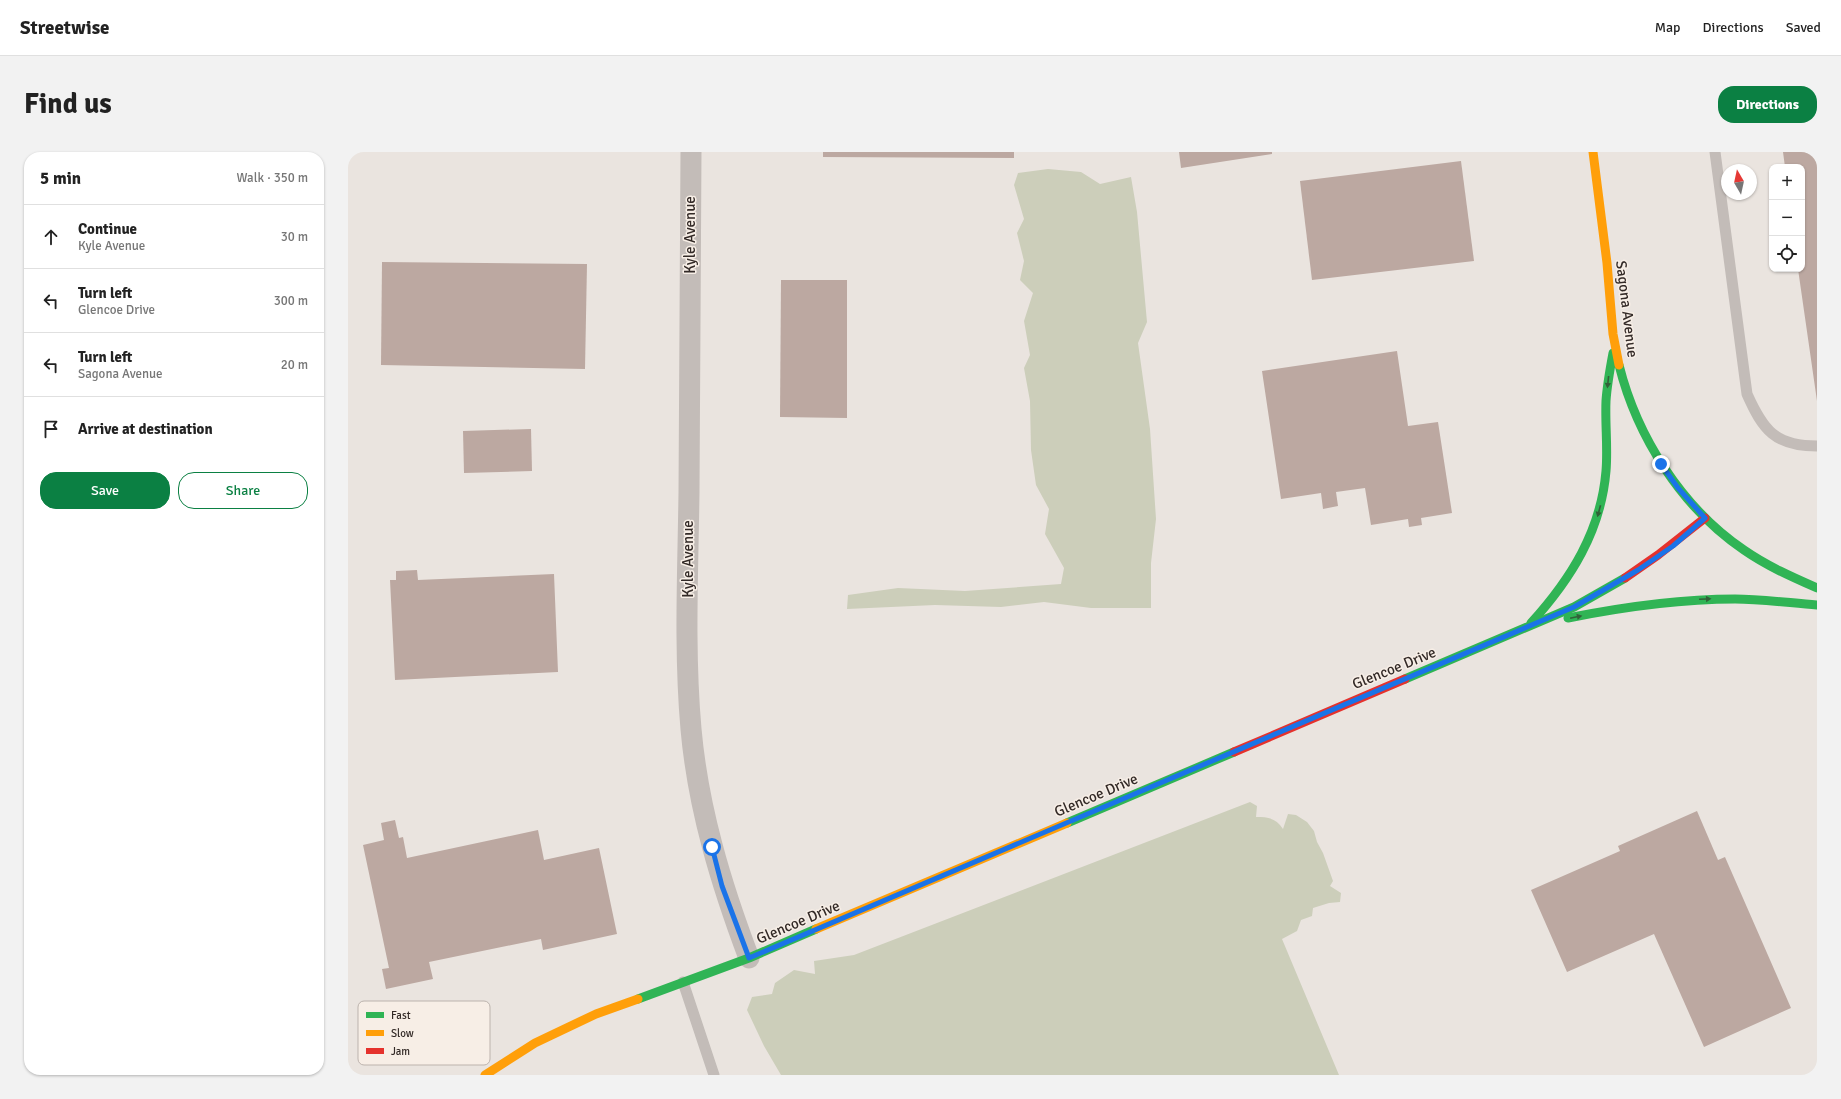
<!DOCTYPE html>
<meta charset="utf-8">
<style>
:root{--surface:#fff;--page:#f2f2f2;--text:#222;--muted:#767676;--line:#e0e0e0;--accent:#0b8043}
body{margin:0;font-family:Signika,sans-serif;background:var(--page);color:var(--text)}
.controls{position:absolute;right:12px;top:12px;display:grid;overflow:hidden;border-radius:8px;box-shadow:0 1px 3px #0004}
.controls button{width:36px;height:36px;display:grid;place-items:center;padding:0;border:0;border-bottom:1px solid var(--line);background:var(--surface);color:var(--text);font:20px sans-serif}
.compass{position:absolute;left:1373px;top:12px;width:36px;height:36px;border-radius:50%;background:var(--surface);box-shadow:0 1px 3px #0004;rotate:351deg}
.stop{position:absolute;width:12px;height:12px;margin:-9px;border:3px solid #1a73e8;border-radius:50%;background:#fff}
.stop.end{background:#1a73e8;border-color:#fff;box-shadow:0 1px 4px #0008}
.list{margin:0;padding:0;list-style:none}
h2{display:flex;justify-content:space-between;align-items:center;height:52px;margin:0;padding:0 16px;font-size:17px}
h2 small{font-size:13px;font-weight:400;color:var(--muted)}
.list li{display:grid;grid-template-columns:26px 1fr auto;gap:12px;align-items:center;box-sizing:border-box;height:64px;padding:0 16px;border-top:1px solid var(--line)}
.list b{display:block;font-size:15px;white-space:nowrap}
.list p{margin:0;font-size:13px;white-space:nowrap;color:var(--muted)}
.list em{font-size:13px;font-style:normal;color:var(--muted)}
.actions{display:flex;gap:8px;padding:12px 16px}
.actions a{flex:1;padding:9px 0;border:1px solid var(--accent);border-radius:16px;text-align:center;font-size:14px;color:var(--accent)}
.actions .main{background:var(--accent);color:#fff}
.icon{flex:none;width:22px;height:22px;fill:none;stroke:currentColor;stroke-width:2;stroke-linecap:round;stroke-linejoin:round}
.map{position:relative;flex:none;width:1469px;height:923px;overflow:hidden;border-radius:16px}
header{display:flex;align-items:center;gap:24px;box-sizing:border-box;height:56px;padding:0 20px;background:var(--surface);border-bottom:1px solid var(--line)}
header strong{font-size:19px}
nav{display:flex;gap:22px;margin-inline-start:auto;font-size:14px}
.intro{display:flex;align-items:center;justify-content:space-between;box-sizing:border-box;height:96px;padding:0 24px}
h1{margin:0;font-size:28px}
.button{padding:10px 18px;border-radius:16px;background:var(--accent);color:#fff;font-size:14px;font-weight:700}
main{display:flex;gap:24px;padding:0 24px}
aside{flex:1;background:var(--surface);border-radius:16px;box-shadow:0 1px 3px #0004}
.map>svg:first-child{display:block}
.green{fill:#ccceba}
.building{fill:#bca8a1}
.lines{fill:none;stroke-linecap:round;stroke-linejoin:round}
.lane{stroke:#c3bcb8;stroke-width:11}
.street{stroke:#c3bcb8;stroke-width:21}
.fast{stroke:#30b455;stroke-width:9}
.slow{stroke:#ff9f0a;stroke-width:9}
.jam{stroke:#e5322d;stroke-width:9}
.oneway{fill:#326139}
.route{stroke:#1a73e8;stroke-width:5}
.labels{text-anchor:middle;stroke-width:3;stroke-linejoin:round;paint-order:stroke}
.street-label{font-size:15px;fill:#332a27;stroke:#f7eee6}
.key{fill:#f7eee6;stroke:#bcb3ad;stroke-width:1}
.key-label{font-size:11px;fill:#332a27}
</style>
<header>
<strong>Streetwise</strong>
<nav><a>Map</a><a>Directions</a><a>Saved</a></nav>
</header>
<div class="intro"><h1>Find us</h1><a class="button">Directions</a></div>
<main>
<aside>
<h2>5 min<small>Walk · 350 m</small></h2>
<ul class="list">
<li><svg class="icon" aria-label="ahead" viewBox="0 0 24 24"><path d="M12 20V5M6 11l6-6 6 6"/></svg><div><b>Continue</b><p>Kyle Avenue</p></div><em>30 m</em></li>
<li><svg class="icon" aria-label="left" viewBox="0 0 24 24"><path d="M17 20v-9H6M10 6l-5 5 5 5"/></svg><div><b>Turn left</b><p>Glencoe Drive</p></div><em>300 m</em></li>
<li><svg class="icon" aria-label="left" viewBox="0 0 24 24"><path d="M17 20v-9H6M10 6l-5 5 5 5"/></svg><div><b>Turn left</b><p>Sagona Avenue</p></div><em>20 m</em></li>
<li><svg class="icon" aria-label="arrive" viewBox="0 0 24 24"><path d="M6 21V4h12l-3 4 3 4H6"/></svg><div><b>Arrive at destination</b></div></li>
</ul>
<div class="actions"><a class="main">Save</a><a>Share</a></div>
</aside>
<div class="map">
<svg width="1469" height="923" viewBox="0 0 1469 923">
<rect width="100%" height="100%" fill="#eae4df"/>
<g class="green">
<path d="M700 17 733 20 752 32 783 25 789 60 799 170 790 191 802 277 808 367 803 411V456H743L696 450 653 455 587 453 499 457 500 443 550 436 617 439 713 432 716 416 697 382 701 357 688 333 683 298 682 249 676 216 682 203 676 169 685 141 672 128 676 109 669 81 676 67 666 33 670 21Z"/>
<path d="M902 650 909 654 908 665C920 665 928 666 935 677L940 662 948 663 959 670 966 679 969 690 975 701 985 729 982 734 993 741 992 750 981 751 965 756 964 764 953 768 949 779 934 787 991 923H433L416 894 399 858 404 845 424 842 427 831 446 818 467 822 466 809 506 803Z"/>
</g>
<g class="building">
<path d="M475 0H666V6L475 5Z"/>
<path d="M831 0H924V2L833 16Z"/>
<path d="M1435 0H1469V249L1450 117H1454V15H1437Z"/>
<path d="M1113 9 1126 109 964 128 952 29Z"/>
<path d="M34 110 239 112 237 217 33 213Z"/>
<path d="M433 128H499V266L432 265Z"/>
<path d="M1049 199 1060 274 1090 270 1104 361 1073 366 1074 373 1061 375 1060 367 1023 373 1017 336 988 340 990 354 975 357 973 341 933 347 914 219Z"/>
<path d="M183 277 184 319 116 321 115 279Z"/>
<path d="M69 418 70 428 206 422 210 520 47 528 42 428H48V419Z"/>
<path d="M1349 659 1370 708 1377 705 1443 856 1356 895 1306 782 1219 820 1183 738 1272 699 1270 694Z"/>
<path d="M47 668 51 686 55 685 59 706 190 678 196 708 251 696 269 782 195 798 193 787 81 810 85 827 38 837 34 817 41 816 15 693 36 688 33 671Z"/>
</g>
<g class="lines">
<g class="lane">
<path d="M1367 0 1399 242C1415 278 1427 294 1469 294"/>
<path d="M335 830 366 923"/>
</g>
<path class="street" d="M343 0C342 113 342 226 341 340 340 418 336 498 343 577 350 656 373 732 401 806"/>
<g class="fast">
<path d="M1271 213C1289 285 1334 356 1396 398 1419 414 1444 425 1469 436"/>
<path d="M1220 466C1275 455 1330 447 1387 447 1414 447 1442 451 1469 453"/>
<path d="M1183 471C1223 427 1253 379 1258 319 1260 296 1257 272 1258 249 1259 233 1262 217 1265 201"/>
<path d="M1057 527 1226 455 1277 426"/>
<path d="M719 671 886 600"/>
<path d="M290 847 401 806 468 777"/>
</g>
<g class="slow">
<path d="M1245 0 1259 111 1265 182 1271 213"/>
<path d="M468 777 719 671"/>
<path d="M137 923 187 891 248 862 290 847"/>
</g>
<g class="jam">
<path d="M1277 426 1310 403 1357 366"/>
<path d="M886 600 1057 527"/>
</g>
</g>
<defs><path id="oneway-solid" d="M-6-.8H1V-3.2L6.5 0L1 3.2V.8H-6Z"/></defs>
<g class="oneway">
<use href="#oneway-solid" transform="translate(1260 230) rotate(96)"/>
<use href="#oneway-solid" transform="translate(1251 359) rotate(105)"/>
<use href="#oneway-solid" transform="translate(1357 447) rotate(-3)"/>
<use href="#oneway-solid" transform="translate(1228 465) rotate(-12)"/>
</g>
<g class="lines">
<path class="route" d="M364 695 374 734 401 806 1226 455 1290 418 1325 394 1357 366 1330 336 1313 312"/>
</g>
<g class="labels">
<g class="street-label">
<text transform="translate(342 83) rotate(-90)" y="5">Kyle Avenue</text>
<text transform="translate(1279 157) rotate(83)" y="5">Sagona Avenue</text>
<text transform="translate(340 407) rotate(-90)" y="5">Kyle Avenue</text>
<text transform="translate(1046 516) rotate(-22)" y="5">Glencoe Drive</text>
<text transform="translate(748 643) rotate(-23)" y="5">Glencoe Drive</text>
<text transform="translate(450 770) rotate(-23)" y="5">Glencoe Drive</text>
</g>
</g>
<rect x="10" y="849" width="132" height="64" rx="6" class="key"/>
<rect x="18" y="860" width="18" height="6" fill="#30b455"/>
<rect x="18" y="878" width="18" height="6" fill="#ff9f0a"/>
<rect x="18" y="896" width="18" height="6" fill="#e5322d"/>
<g class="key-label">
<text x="43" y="867">Fast</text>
<text x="43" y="885">Slow</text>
<text x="43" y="903">Jam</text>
</g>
</svg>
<div class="controls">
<button>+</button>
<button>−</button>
<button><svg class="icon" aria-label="locate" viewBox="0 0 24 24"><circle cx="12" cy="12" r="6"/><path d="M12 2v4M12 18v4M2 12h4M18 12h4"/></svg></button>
</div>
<svg class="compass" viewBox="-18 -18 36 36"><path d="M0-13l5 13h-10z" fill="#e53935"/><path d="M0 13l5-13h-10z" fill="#767676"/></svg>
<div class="stop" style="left:364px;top:695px"></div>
<div class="stop end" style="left:1313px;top:312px"></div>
</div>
</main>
